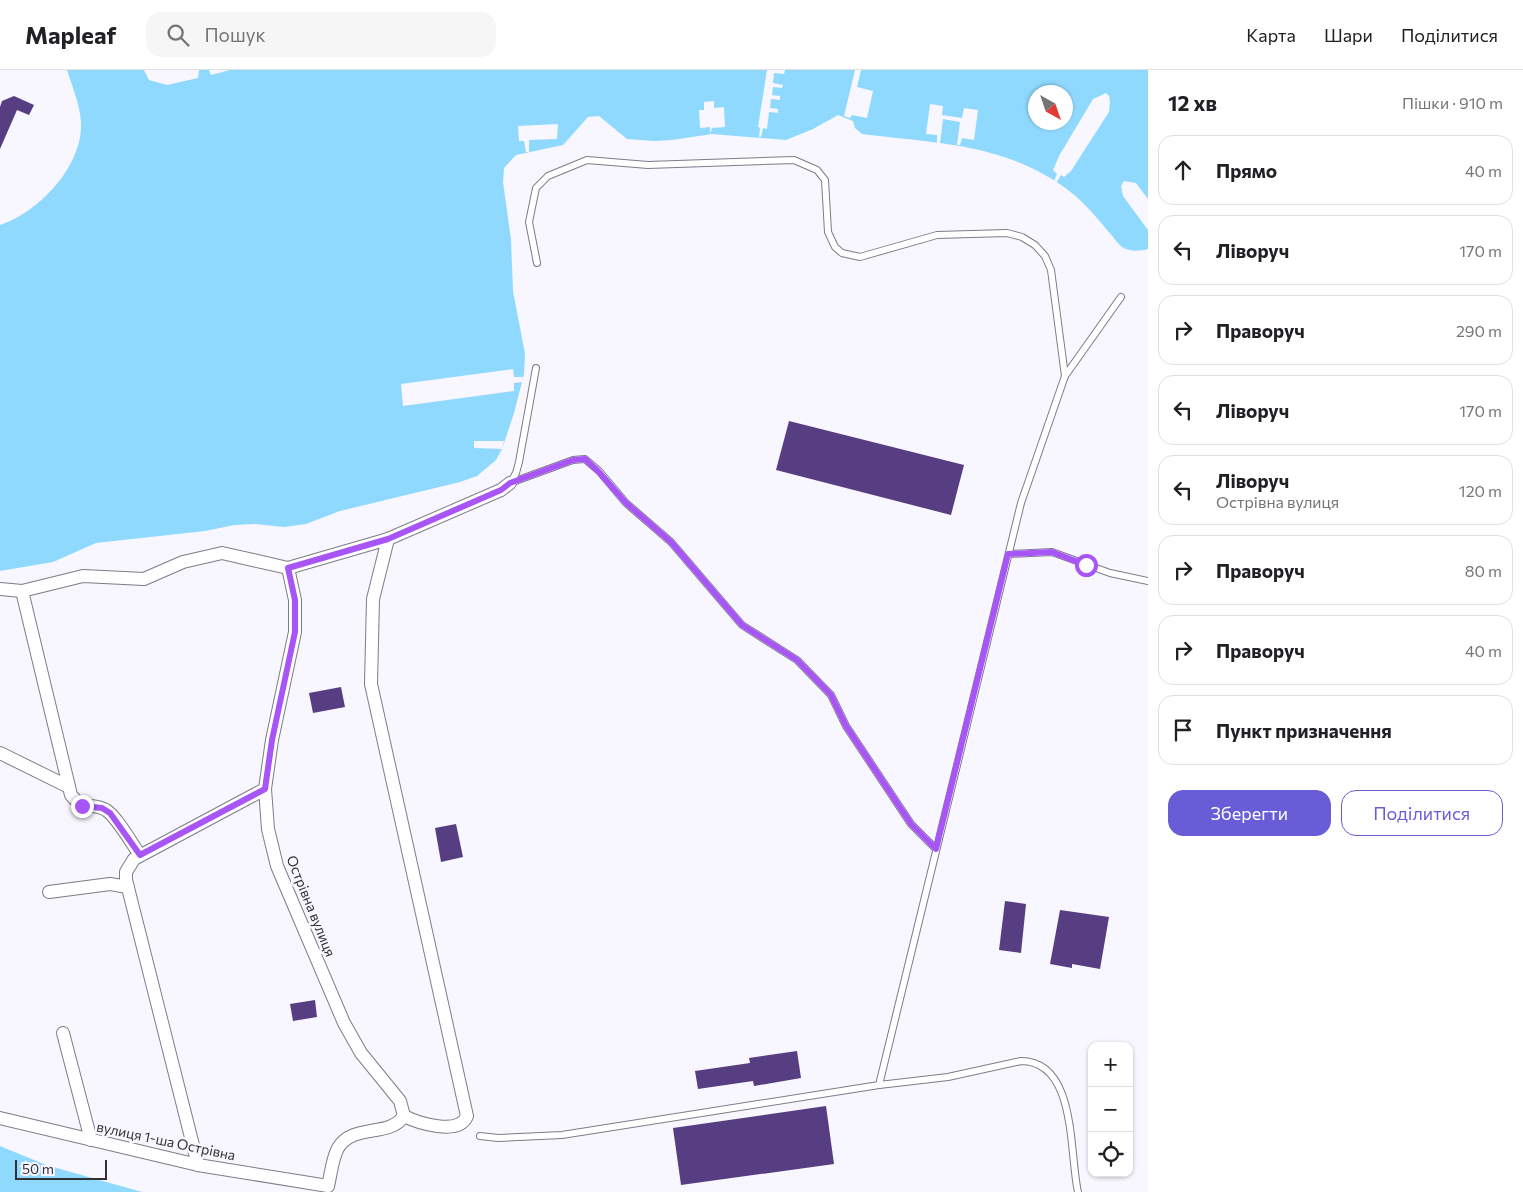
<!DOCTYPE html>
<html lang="uk">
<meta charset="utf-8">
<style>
:root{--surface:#fff;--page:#f6f6f6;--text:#202124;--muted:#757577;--line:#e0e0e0;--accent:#695dd7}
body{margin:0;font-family:Commissioner,sans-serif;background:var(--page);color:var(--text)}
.controls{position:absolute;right:15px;bottom:15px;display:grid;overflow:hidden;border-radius:10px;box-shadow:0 1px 4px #0004}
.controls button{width:45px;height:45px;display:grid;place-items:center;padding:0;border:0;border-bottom:1px solid var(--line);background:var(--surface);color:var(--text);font:25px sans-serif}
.compass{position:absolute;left:1028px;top:15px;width:45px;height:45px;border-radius:50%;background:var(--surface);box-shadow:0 1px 4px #0004;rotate:140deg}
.scale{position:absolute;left:15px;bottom:12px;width:92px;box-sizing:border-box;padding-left:5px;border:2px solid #323036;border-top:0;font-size:14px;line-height:18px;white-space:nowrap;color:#323036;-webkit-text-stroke:4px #f8f6fe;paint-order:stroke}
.stop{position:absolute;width:15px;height:15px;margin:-11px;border:4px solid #a855f7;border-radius:50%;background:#fff}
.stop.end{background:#a855f7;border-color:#fff;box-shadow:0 1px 5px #0008}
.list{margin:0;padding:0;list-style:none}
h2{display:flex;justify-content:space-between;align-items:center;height:65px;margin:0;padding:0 20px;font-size:21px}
h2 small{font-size:16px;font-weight:400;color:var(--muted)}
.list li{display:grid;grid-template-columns:32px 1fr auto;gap:15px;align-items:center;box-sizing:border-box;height:70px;margin:0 10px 10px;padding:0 10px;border:1px solid var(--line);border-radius:15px}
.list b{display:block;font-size:19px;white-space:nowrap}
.list p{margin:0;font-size:16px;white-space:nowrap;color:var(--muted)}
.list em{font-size:16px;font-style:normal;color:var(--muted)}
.actions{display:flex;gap:10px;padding:15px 20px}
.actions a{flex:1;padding:11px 0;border:1px solid var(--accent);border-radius:15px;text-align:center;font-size:18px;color:var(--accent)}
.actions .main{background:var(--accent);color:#fff}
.icon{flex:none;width:28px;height:28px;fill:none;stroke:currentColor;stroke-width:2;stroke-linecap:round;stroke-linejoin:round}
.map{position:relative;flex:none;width:1148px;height:1122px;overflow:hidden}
header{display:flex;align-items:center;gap:30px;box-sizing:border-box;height:70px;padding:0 25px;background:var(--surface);border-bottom:1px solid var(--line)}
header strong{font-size:24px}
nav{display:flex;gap:28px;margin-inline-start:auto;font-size:18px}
.search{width:350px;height:45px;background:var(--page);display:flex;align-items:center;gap:12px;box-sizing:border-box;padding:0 18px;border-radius:15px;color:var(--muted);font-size:19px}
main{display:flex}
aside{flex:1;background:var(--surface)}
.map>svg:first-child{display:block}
.water{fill:#90d9fe;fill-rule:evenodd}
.pier{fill:#f8f6fe}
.building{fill:#573e82}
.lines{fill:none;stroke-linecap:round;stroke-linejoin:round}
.service-casing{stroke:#7f7b88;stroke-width:8}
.minor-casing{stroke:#7f7b88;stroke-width:14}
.service{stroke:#fff;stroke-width:6}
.minor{stroke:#fff;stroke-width:12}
.route{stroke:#a855f7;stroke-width:6}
.labels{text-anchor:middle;stroke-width:5;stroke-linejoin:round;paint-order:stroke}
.street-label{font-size:14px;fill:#323036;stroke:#f8f6fe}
</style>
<header>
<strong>Mapleaf</strong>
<div class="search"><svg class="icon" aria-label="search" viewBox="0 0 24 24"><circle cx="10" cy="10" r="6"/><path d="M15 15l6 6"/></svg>Пошук</div>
<nav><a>Карта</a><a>Шари</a><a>Поділитися</a></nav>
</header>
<main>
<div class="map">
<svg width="1148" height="1122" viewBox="0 0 1148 1122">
<rect width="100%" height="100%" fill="#f8f6fe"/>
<g class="water">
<path d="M67 0H144L149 10 167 15 198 8 199 0H209L211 5 230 0H1148V179C1139 181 1130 182 1122 177 1117 173 1112 165 1107 160 1094 144 1081 129 1064 117 1003 73 933 73 862 64L855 58 853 51 838 45 813 59 786 70 712 64 672 70 654 71 627 69 599 46 588 47 563 75 516 85 504 98 503 112 511 170 513 221 525 284 524 304 514 343 502 379 496 390 477 406 460 412 340 441 306 454 284 457 255 454 234 455 205 461 96 473 53 492 0 501V155C39 142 83 96 81 52 80 35 72 16 67 0ZM1036 22H1066V52H1036Z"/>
<path d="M0 1076 46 1095 142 1122H0Z"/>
</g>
<g class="pier">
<path d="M767 0H785L784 4 774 3 773 13 783 15 782 18 773 17 772 25 780 26V30L771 29 770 38 778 39V43L769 42 767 59 763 58 761 67H759L760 58 758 57Z"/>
<path d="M855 0H861L857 17 873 21 867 48 852 45 850 48 844 46Z"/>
<path d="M1106 23 1109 26 1110 32 1109 42 1071 101 1064 107 1061 105 1057 112 1054 111 1057 104 1053 100 1059 86 1093 29Z"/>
<path d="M714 31V38L724 37 725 57 712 58 710 64V57L700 58 699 40H704V32Z"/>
<path d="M930 34 943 36 942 45 962 48 964 38 978 40 974 70 962 68 960 75H957L960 52 943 49 940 74 937 73V65L926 64Z"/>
<path d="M558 54 557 69 529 70V82H526L524 71H519L518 56Z"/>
<path d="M1124 111 1136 113 1148 129V160L1123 126 1121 116Z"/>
<path d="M513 299 514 307H523L522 312 514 313V321L403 336 401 314Z"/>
<path d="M474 371H504L502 379 474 378Z"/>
</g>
<g class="building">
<path d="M14 26 34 35 29 45 17 40 0 79V37L2 31Z"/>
<path d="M789 351 964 395 951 445 776 400Z"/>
<path d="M341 617 345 637 313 643 309 623Z"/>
<path d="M456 754 463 787 441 792 435 758Z"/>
<path d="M1005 831 1026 834 1021 883 999 880Z"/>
<path d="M1060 840 1109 847 1100 899 1072 894V898L1050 894Z"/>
<path d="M315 930 317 947 293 951 290 934Z"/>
<path d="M797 981 801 1008 754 1016 753 1011 698 1019 695 1001 750 993 749 988Z"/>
<path d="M826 1036 834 1094 681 1115 673 1058Z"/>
</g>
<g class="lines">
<g class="service-casing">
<g id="service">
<path d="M537 193 529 152 536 118 548 106 587 90 648 95 794 90 817 100 825 110 828 162 835 177 842 183 860 187 937 165 1007 163 1022 167 1035 175 1045 186 1051 200 1065 306"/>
<path d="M510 413 573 390 585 389 599 401 626 433 671 472 742 555 797 590 831 625 846 656 911 754 936 779"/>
<path d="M510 413 516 403 519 392 536 298"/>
<path d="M1009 484 1052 482 1110 503 1148 511"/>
<path d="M879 1015 1021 433 1065 306 1121 227"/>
<path d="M480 1066 498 1068 562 1065 879 1015 948 1007 1021 991C1077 991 1069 1083 1078 1122"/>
</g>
</g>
<g class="minor-casing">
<g id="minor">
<path d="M388 469 373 529 371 614 467 1046C459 1066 418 1053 404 1046"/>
<path d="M288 498 295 530V562L272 670 265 719 268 759 277 796 344 953 361 983 400 1031 404 1046"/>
<path d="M0 519 22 521 83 506 144 509 183 492 222 483 288 498 388 469 501 420 510 413"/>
<path d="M22 521 71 725C83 741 92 732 106 740 117 747 132 774 140 785"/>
<path d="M0 683 69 717"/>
<path d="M49 822 110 814 128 817"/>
<path d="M63 963 91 1070"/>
<path d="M0 1048 198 1095 328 1116"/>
<path d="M198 1095 126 810V802L134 789 265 719"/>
<path d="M328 1116C331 1104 332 1089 338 1078 353 1053 389 1068 404 1046"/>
</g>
</g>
<use href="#service" class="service"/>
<use href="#minor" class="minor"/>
</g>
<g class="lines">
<path class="route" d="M82 736 102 738 110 743 140 785 265 719 272 670 295 562V530L288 498 388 469 501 420 510 413 573 390 585 389 599 402 626 433 671 472 742 555 797 590 831 625 846 656 911 754 936 779 1008 484 1052 482 1086 495"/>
</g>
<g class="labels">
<g class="street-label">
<text transform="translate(311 836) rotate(68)" y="5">Острівна вулиця</text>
<text transform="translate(166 1071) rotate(12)" y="5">вулиця 1-ша Острівна</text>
</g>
</g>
</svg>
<div class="controls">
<button>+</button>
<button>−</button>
<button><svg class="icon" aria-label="locate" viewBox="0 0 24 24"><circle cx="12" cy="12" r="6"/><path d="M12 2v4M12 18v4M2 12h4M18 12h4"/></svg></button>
</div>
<svg class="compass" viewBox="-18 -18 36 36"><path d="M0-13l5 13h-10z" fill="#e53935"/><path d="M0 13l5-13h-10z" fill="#757577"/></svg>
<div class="scale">50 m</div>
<div class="stop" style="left:1086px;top:495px"></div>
<div class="stop end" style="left:82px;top:736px"></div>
</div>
<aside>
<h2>12 хв<small>Пішки · 910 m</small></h2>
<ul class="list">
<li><svg class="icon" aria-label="ahead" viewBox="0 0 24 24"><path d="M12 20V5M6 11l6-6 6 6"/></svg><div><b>Прямо</b></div><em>40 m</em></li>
<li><svg class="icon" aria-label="left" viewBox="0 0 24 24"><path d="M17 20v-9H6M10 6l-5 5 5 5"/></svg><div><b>Ліворуч</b></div><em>170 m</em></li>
<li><svg class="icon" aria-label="right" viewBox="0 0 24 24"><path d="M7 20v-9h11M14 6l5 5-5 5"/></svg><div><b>Праворуч</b></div><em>290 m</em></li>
<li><svg class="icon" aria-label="left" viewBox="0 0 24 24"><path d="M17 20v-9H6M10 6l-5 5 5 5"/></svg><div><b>Ліворуч</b></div><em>170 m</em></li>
<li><svg class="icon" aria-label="left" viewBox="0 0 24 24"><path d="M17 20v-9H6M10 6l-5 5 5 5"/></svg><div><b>Ліворуч</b><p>Острівна вулиця</p></div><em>120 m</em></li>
<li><svg class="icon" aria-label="right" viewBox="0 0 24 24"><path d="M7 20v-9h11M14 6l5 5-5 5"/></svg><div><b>Праворуч</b></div><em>80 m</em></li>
<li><svg class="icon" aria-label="right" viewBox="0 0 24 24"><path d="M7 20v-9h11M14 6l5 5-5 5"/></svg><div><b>Праворуч</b></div><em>40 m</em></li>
<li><svg class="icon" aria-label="arrive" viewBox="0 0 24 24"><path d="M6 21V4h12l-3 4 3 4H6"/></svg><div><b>Пункт призначення</b></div></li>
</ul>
<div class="actions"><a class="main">Зберегти</a><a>Поділитися</a></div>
</aside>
</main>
